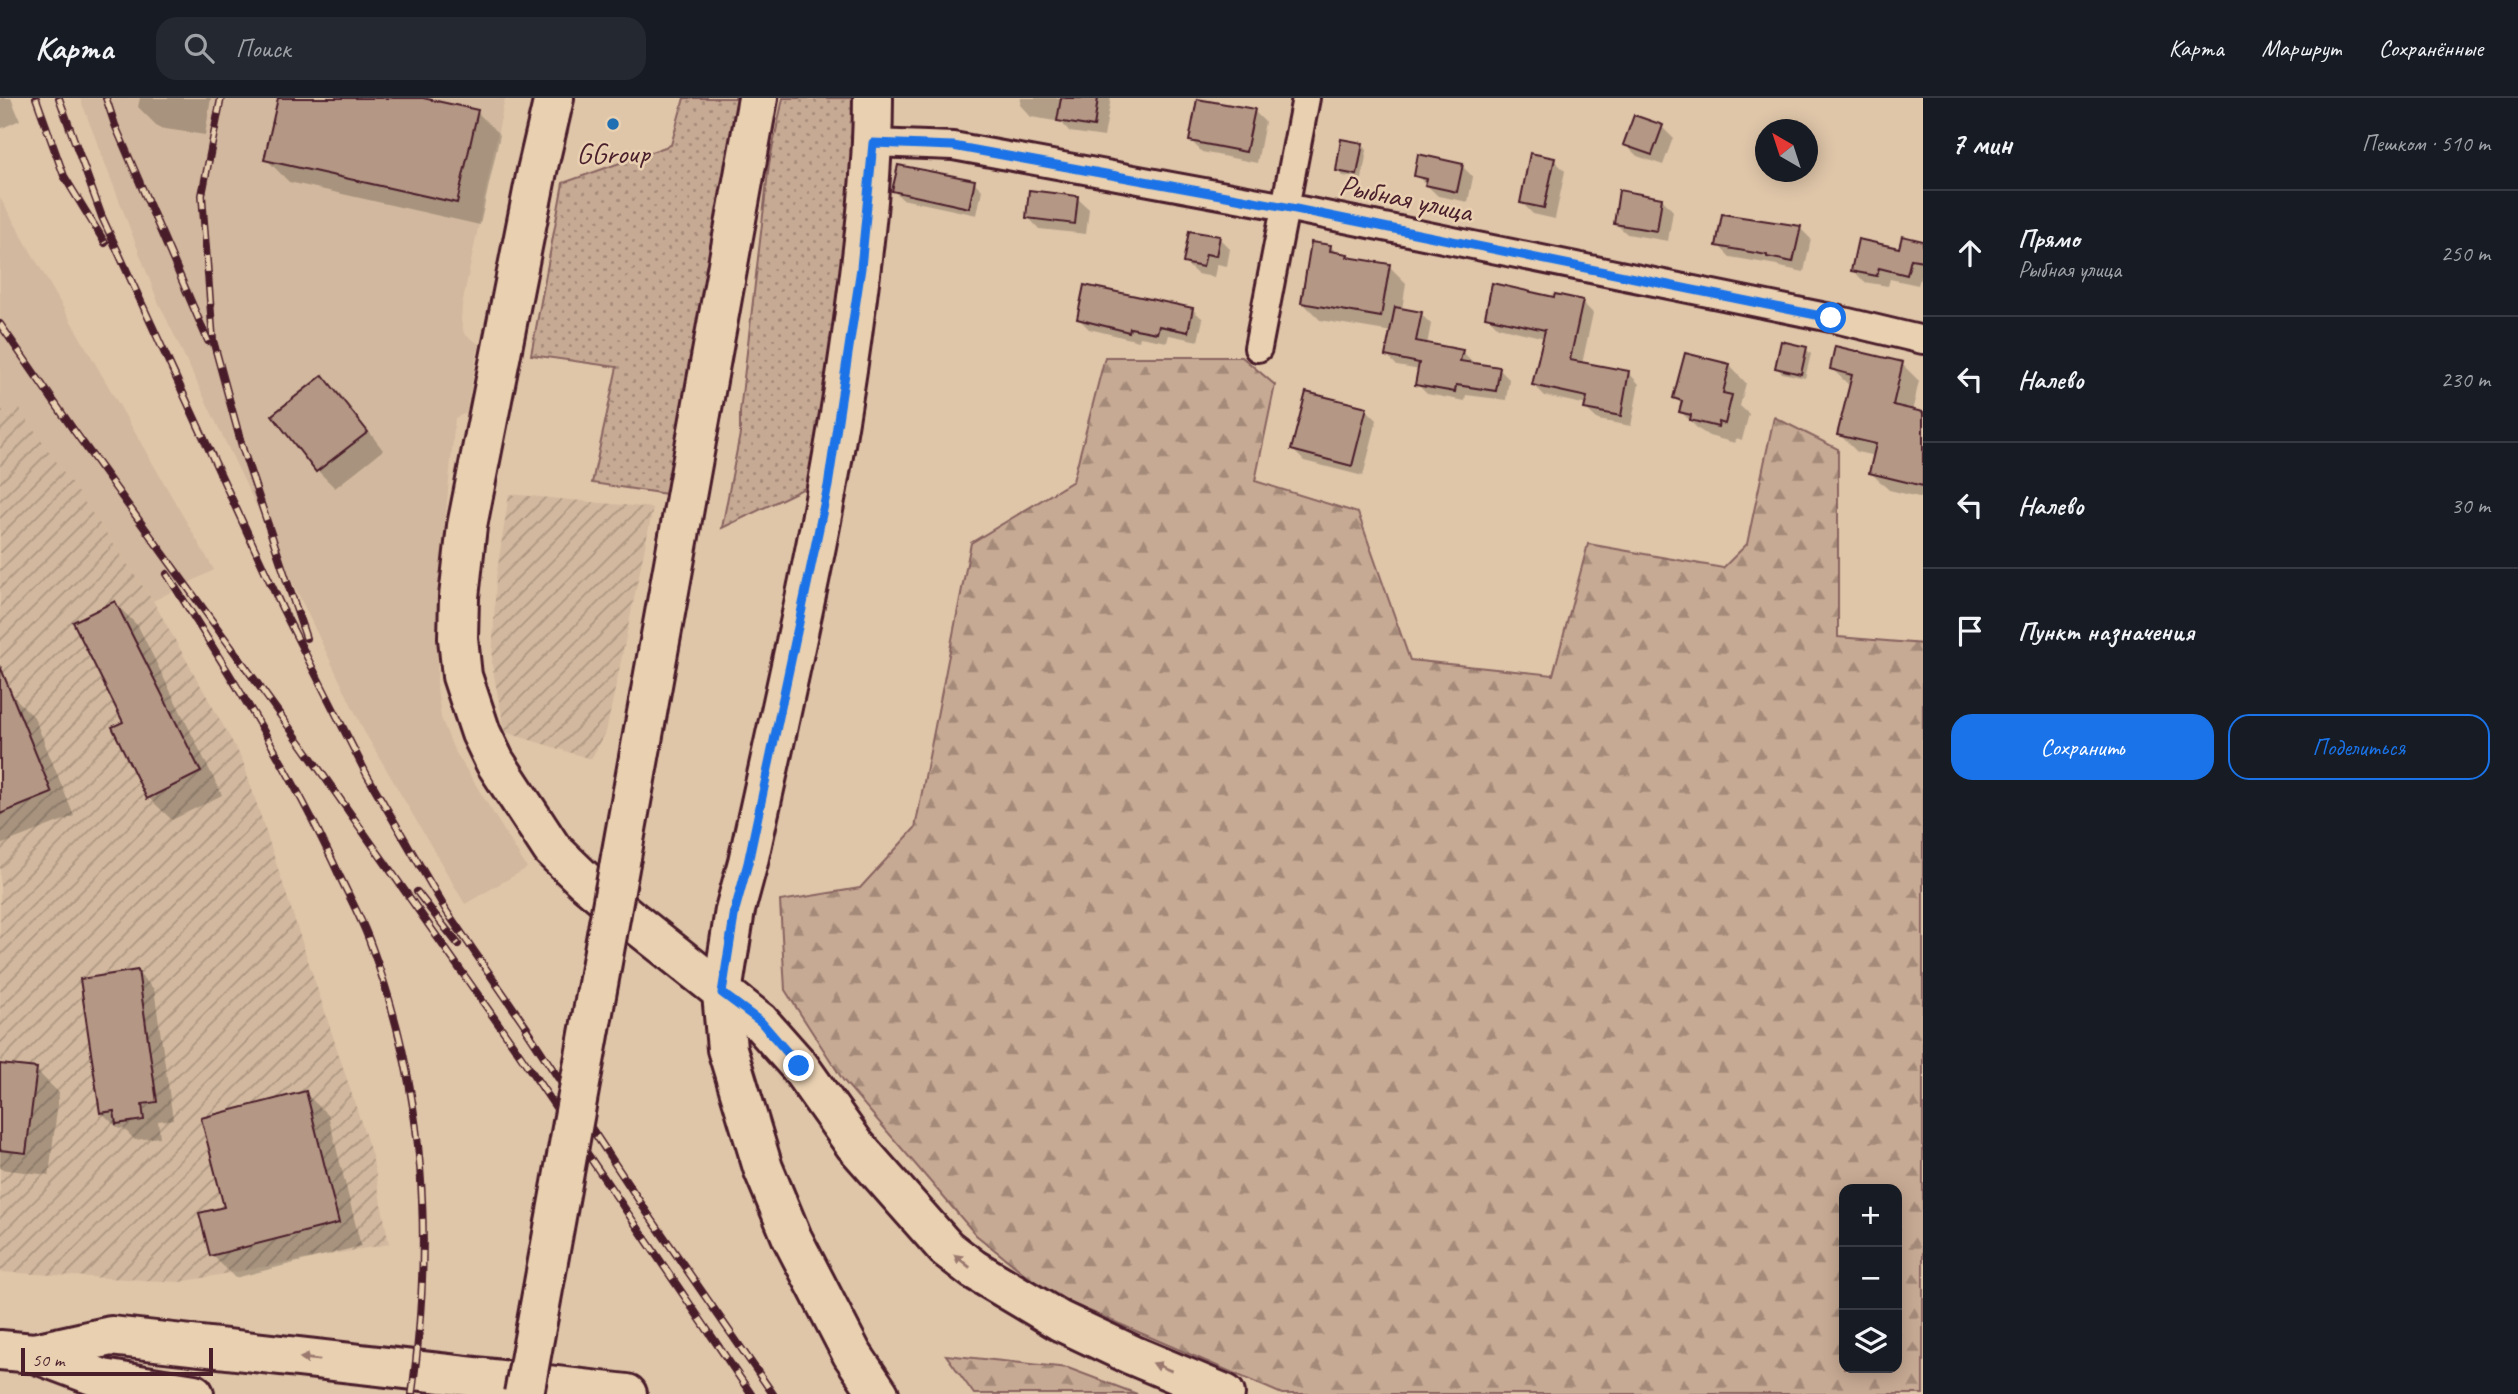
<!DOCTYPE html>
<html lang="ru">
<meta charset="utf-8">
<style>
:root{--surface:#171b24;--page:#242831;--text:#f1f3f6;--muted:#9ea1a6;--line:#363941;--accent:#1a73e8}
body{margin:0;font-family:Caveat,sans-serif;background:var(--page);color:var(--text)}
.controls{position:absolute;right:21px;bottom:21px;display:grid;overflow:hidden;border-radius:14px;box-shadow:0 4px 18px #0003}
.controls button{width:63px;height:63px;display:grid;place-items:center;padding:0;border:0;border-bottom:2px solid var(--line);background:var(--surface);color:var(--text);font:35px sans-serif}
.compass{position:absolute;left:1755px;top:21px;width:63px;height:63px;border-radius:50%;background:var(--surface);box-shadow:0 4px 18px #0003;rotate:321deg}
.scale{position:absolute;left:21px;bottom:18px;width:192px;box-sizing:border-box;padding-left:7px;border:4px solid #4a1f2b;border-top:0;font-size:19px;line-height:24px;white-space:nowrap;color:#4a1f2b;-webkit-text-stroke:5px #e9d0b1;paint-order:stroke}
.stop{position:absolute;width:21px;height:21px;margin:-16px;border:5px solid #1a73e8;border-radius:50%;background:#fff}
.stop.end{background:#1a73e8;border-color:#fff;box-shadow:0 2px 7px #0008}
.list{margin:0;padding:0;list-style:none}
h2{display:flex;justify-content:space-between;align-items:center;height:91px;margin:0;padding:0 28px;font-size:30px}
h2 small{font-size:23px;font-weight:400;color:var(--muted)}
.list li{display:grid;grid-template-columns:46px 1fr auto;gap:21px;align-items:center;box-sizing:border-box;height:126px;padding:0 28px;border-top:2px solid var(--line)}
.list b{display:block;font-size:26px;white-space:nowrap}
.list p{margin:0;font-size:23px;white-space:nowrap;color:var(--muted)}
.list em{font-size:23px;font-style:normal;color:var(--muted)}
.actions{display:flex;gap:14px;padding:21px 28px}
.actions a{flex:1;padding:16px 0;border:2px solid var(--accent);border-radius:21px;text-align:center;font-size:24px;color:var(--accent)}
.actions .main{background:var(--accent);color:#fff}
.icon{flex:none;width:38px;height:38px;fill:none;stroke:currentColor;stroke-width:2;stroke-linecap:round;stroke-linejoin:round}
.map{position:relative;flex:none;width:1923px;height:1296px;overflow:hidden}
header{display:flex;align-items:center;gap:42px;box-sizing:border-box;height:98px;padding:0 35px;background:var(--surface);border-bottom:2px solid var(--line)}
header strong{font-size:33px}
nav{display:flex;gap:38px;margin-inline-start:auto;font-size:24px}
.search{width:490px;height:63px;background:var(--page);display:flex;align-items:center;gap:18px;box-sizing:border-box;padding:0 24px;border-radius:21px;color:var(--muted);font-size:26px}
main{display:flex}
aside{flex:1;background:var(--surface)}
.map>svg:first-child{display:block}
.built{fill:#d2b89e}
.industrial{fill:url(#industrial-furrows)}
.green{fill:url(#green-dots);stroke:#886460;stroke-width:2}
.forest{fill:url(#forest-firs);stroke:#886460;stroke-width:2;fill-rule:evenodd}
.shadow{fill:#0003}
.building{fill:#b59785;stroke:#4a1f2b;stroke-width:2}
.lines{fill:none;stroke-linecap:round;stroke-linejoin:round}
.street-casing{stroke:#4a1f2b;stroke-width:32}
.primary-casing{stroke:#4a1f2b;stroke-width:44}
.street{stroke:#e9d0b1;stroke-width:26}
.primary{stroke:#e9d0b1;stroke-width:38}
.rail-casing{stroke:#4a1f2b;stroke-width:8}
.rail{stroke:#e9d0b1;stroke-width:5;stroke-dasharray:16;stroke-linecap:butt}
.primary-bridge-casing{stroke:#4a1f2b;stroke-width:44;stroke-linecap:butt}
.primary-bridge{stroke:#e9d0b1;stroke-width:38}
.oneway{fill:#9a786e}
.route{stroke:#1a73e8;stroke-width:9}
.poi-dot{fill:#1f6fb2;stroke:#e9d0b1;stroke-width:2.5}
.labels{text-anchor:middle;stroke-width:5;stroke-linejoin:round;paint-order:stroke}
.poi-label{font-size:30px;fill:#4a1f2b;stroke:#e9d0b1}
.street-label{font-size:30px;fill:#4a1f2b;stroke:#e9d0b1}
</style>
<header>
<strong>Карта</strong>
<div class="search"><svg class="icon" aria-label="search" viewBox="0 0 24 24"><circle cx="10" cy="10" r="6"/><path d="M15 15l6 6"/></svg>Поиск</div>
<nav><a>Карта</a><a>Маршрут</a><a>Сохранённые</a></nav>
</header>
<main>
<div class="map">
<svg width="1923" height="1296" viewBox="0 0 1923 1296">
<defs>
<pattern id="industrial-furrows" width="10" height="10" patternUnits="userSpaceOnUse" patternTransform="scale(1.75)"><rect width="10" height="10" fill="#d2b89e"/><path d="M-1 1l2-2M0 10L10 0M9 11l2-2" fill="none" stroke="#ac9581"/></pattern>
<pattern id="green-dots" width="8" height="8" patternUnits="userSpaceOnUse" patternTransform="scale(1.75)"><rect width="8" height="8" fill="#c7aa94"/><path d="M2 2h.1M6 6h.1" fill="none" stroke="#a48a79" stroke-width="1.8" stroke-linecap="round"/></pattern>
<pattern id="forest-firs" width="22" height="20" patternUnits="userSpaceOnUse" patternTransform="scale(1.75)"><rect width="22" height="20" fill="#c7aa94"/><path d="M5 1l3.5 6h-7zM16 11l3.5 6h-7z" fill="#a48a79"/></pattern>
</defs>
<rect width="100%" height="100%" fill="#dfc6a9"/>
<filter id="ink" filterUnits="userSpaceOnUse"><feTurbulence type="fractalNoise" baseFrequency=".0143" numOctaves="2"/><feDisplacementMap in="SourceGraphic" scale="14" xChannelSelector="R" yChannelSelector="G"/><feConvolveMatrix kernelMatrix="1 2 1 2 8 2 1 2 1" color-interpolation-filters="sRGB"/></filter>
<g filter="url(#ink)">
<g class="built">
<path d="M80 0H505L462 207 461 222 464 236 479 246 466 315 455 320 439 487 437 589 441 620 453 650 527 770 465 806 364 633 157 201Z"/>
<path d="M0 100 214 472 153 503 20 312 7 319 0 309Z"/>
</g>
<g class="industrial">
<path d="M0 309 8 319 20 311 153 503 242 661 372 1058 389 1146 180 1184 0 1174Z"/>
<path d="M509 396 653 410 606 634 591 661 505 634 492 567 496 480Z"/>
</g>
<g class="green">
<path d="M684 0H758L674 397 592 385 617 269 531 257 563 85 671 47Z"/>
<path d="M783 0H857L839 220 813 386 722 430 740 336V314L769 66Z"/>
</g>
<g class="forest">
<path d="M1105 259H1242L1275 287 1255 383 1358 415 1410 562 1553 577 1588 446 1723 470 1747 446 1774 319 1838 351V539L1923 546V1296H1282L1050 1196 976 1137 843 982 785 892 780 803 860 790 915 730 971 445 1073 383ZM1844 1091H1897V1270H1844Z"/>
<path d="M946 1257 1068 1270 1137 1296H974Z"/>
</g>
<g class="shadow">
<path d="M0 0H11L20 22 0 31Z"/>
<path d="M140 0H211L205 37 159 30 138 9Z"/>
<path d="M280 0H415L477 14 500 37 480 127 289 84 266 61Z"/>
<path d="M1021 0H1111L1104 39 1070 34 1061 24 1031 19 1020 7Z"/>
<path d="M1254 13 1265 24 1257 65 1202 54 1191 43Z"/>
<path d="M1662 29 1673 40 1663 67 1637 58 1625 46Z"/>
<path d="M1362 46 1367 52 1362 81 1343 78 1338 73Z"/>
<path d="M1554 62 1565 73 1555 121 1533 116 1522 105Z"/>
<path d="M1462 68 1473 79 1468 104 1438 98 1416 77Z"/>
<path d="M974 84 982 92 977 117 902 101 894 93Z"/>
<path d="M1077 100 1089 111 1086 136 1039 131 1028 119Z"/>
<path d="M1662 101 1673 113 1668 143 1627 136 1615 125Z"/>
<path d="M1800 130 1811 141 1804 174 1780 169 1777 167 1730 159 1718 147Z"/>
<path d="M1219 140 1230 151 1227 168 1217 166 1214 179 1197 176 1185 165Z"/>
<path d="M1923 145V171L1918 187 1890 181 1888 188 1864 184 1853 172Z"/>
<path d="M1331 149 1338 156 1347 158 1351 161 1389 168 1406 185 1402 212 1421 216 1431 226 1427 247 1462 253 1472 263 1471 267 1499 271 1509 281 1506 302 1466 297 1465 303 1427 296 1417 286 1420 272 1397 268 1387 257 1392 234 1320 222 1303 205Z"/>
<path d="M1555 201 1582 204 1593 215 1582 266 1628 274 1639 286 1631 328 1598 322 1586 311 1587 307 1545 298 1534 287 1545 240 1498 229 1487 218Z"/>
<path d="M1192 211 1203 221 1198 243 1169 237 1167 244 1140 239 1139 243 1089 231 1079 221Z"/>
<path d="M1806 251 1811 256 1805 280 1782 275 1777 270Z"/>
<path d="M1902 266 1919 283 1912 314 1923 316V400L1889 392 1871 375 1875 358 1857 354 1839 336 1851 289 1832 271Z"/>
<path d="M1729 267 1746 285 1740 308 1749 316 1742 342 1736 340 1735 345 1709 338 1698 331 1681 314 1683 307 1675 300Z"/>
<path d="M322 279 340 296 383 352 335 390 318 373 274 317Z"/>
<path d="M1366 311 1377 322 1363 378 1304 363 1293 352Z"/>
<path d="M115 505 138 528 222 697 172 722 149 700 125 624Z"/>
<path d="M11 596 34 619 74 718 0 747V601Z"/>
<path d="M137 874 154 891 173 1021 158 1023 160 1039 135 1042 123 1030 119 1031 101 1014Z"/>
<path d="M0 968 36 972 59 995 49 1077 0 1071Z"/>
<path d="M305 995 328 1017 361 1148 235 1180 212 1157 226 1110Z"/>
</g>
<g class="building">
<path d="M278 0H423L478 12 457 105 264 62Z"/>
<path d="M1061 0H1098L1094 29 1057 23Z"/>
<path d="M1197 1 1255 11 1246 54 1189 43Z"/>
<path d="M1634 17 1663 27 1652 57 1623 47Z"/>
<path d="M1341 41 1363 45 1357 77 1336 73Z"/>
<path d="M1530 55 1555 60 1544 110 1520 105Z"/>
<path d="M1418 56 1463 66 1457 94 1425 87 1427 81 1414 78Z"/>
<path d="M898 67 975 82 969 110 892 93Z"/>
<path d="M1029 92 1078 98 1075 126 1026 120Z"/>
<path d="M1619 92 1662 100 1657 133 1614 126Z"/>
<path d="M1722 116 1801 128 1793 164 1767 159V157L1716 148Z"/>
<path d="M1189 133 1220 138 1216 158 1206 156 1203 169 1183 165Z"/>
<path d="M1902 138 1923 143V163L1911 161 1907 177 1879 170 1877 178 1851 173 1858 141 1899 150Z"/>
<path d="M1311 144 1331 147 1330 153 1348 156 1347 159 1390 166 1381 219 1301 205Z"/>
<path d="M1492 185 1554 199 1555 196 1583 202 1570 262 1629 273 1621 318 1584 311 1587 299 1532 287 1545 232 1485 219Z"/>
<path d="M1084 187 1193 210 1188 234 1159 228 1157 235 1130 230 1129 234 1077 221Z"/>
<path d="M1395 209 1422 214 1416 243 1463 252 1460 263 1500 269 1496 293 1456 287 1455 294 1415 287 1419 265 1385 258Z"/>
<path d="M1781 243 1807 249 1801 276 1775 270Z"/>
<path d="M1835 248 1903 264 1893 307 1923 314V388L1869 375 1876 346 1837 337 1852 277 1830 271Z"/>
<path d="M1685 255 1730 266 1723 295 1732 297 1725 326 1719 324 1718 329 1690 322 1691 317 1679 314 1682 303 1673 300Z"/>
<path d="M323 277 368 334 316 374 272 317Z"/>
<path d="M1306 294 1367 309 1352 368 1291 352Z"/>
<path d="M115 503 201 674 147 701 112 629 123 624 73 524Z"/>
<path d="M0 568 52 695 0 716Z"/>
<path d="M138 872 157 1004 142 1006 144 1022 116 1026 114 1013 100 1015 80 881Z"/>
<path d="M0 966 37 970 26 1055 0 1052Z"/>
<path d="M306 993 339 1125 210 1158 199 1115 224 1109 201 1020Z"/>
</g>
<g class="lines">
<g class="street-casing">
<g id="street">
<path d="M873 45 953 48 1286 109 1831 220 1923 242"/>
<path d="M1258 250 1306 0"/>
</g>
</g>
<g class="primary-casing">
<g id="primary">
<path d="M554 0 537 73 467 428 459 499 458 540 462 578 481 635 495 664 552 751 585 783 634 824 760 924 799 968 855 1047 946 1150 973 1171 1060 1223 1132 1257 1225 1296"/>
<path d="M873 0C873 75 864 148 854 222 830 405 787 584 748 764L735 812 722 895 727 951 763 1070 792 1140 852 1256 879 1296"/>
<path d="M621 759 758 0"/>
<path d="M0 1252 34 1255 111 1238 627 1296"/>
<path d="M34 1255 103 1281 194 1296"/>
</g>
</g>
<use href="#street" class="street"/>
<use href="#primary" class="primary"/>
<g class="rail-casing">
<g id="rail">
<path d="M36 0 64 78 105 145"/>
<path d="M59 0 102 119 282 510 367 677 447 814 531 936"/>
<path d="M106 0 115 27 208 243"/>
<path d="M221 0 202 97 213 242 243 352 306 540"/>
<path d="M0 226 75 334 302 647 514 948 751 1296"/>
<path d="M167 476C229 575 292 673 340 779 351 802 363 824 371 847 426 995 433 1141 412 1296"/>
<path d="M417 794 458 846"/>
<path d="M526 931 646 1113 773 1296"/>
</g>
</g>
<use href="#rail" class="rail"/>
<g class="primary-bridge-casing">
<path id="primary-bridge" d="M524 1296 621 759"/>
</g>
<use href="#primary-bridge" class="primary-bridge"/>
</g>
<defs><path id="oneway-solid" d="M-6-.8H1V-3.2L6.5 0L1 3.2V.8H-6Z" transform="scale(1.75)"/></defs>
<g class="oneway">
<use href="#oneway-solid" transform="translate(962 1163) rotate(-141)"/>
<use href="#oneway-solid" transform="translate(310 1261) rotate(-174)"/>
<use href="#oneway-solid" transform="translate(1162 1269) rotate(-157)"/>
</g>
</g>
<g class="lines" filter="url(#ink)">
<path class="route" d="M799 968 761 924 722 895 735 812 748 765 828 388 861 170 873 45 953 48 1286 109 1831 220"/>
</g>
<circle class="poi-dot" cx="613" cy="26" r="7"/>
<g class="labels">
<g class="poi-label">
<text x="613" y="65">GGroup</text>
</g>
<g class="street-label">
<text transform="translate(1406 100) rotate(12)" y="10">Рыбная улица</text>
</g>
</g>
</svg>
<div class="controls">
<button>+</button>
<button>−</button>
<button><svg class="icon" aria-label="layers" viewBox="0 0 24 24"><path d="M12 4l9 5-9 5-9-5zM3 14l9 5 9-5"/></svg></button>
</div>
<svg class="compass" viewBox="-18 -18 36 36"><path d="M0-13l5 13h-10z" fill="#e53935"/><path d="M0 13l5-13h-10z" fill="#9ea1a6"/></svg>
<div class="scale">50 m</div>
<div class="stop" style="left:1831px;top:220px"></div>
<div class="stop end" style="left:799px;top:968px"></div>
</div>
<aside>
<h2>7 мин<small>Пешком · 510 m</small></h2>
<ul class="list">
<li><svg class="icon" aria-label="ahead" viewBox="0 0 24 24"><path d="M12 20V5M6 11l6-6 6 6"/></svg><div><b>Прямо</b><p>Рыбная улица</p></div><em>250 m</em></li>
<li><svg class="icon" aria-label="left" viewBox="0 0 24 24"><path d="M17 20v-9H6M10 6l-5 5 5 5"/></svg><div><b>Налево</b></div><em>230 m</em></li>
<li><svg class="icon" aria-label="left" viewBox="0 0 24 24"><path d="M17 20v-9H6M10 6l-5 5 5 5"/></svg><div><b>Налево</b></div><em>30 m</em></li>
<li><svg class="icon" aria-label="arrive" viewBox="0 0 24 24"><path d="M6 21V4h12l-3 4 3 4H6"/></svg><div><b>Пункт назначения</b></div></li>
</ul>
<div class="actions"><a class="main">Сохранить</a><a>Поделиться</a></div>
</aside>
</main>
